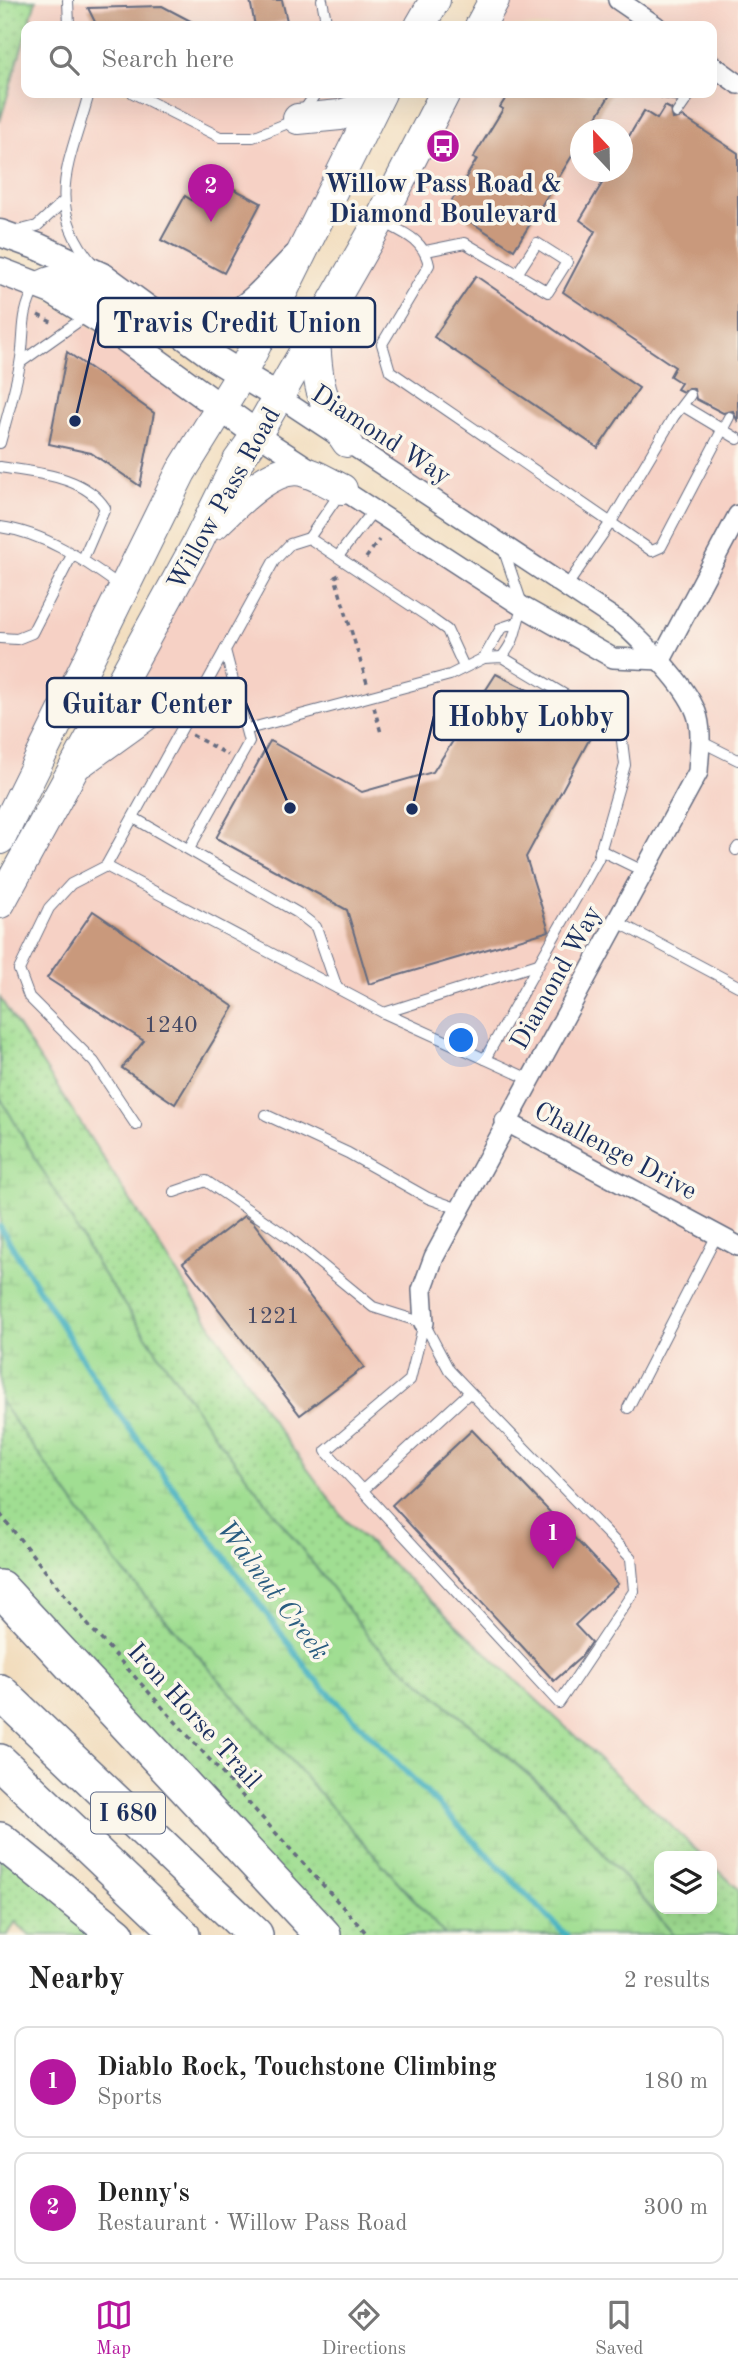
<!DOCTYPE html>
<meta charset="utf-8">
<style>
:root{--surface:#fff;--page:#f2f2f2;--text:#222;--muted:#767676;--line:#e0e0e0;--accent:#b5179e}
body{margin:0;font-family:"Old Standard TT",serif;background:var(--page);color:var(--text)}
.controls{position:absolute;right:21px;bottom:21px;display:grid;overflow:hidden;border-radius:14px;box-shadow:0 7px 28px #0002}
.controls button{width:63px;height:63px;display:grid;place-items:center;padding:0;border:0;border-bottom:2px solid var(--line);background:var(--surface);color:var(--text);font:35px sans-serif}
.compass{position:absolute;left:570px;top:119px;width:63px;height:63px;border-radius:50%;background:var(--surface);box-shadow:0 7px 28px #0002;rotate:338deg}
.you{position:absolute;left:462px;top:1041px;width:24px;height:24px;margin:-18px;border:5px solid #fff;border-radius:50%;background:#1a73e8;box-shadow:0 0 0 10px #1a73e833}
.badge{display:grid;place-items:center;width:46px;height:46px;border-radius:50%;background:var(--accent);color:#fff;font-size:23px;font-weight:700}
.pin{position:absolute;translate:-50% -58px;filter:drop-shadow(0 2px 4px #0008)}
.pin::after{content:'';position:absolute;top:37px;width:24px;height:21px;background:inherit;clip-path:polygon(0 0,100% 0,50% 100%)}
.list{margin:0;padding:0;list-style:none}
h2{display:flex;justify-content:space-between;align-items:center;height:91px;margin:0;padding:0 28px;font-size:30px}
h2 small{font-size:23px;font-weight:400;color:var(--muted)}
.list li{display:grid;grid-template-columns:46px 1fr auto;gap:21px;align-items:center;box-sizing:border-box;height:112px;margin:0 14px 14px;padding:0 14px;border:2px solid var(--line);border-radius:14px}
.list b{display:block;font-size:26px;white-space:nowrap}
.list p{margin:0;font-size:23px;white-space:nowrap;color:var(--muted)}
.list em{font-size:23px;font-style:normal;color:var(--muted)}
.icon{flex:none;width:38px;height:38px;fill:none;stroke:currentColor;stroke-width:2;stroke-linecap:round;stroke-linejoin:round}
.map{position:relative;flex:none;width:738px;height:1935px;overflow:hidden}
.search{position:absolute;background:var(--surface);box-shadow:0 7px 28px #0002;left:21px;right:21px;top:21px;height:77px;display:flex;align-items:center;gap:18px;box-sizing:border-box;padding:0 24px;border-radius:14px;color:var(--muted);font-size:26px}
.sheet{height:343px;background:var(--surface)}
nav{display:flex;justify-content:space-around;align-items:center;box-sizing:border-box;height:98px;border-top:2px solid var(--line);background:var(--surface);font-size:19px;color:var(--muted)}
nav a{display:grid;justify-items:center;gap:4px}
nav .on{color:var(--accent)}
.map>svg:first-child{display:block}
.built{fill:#f6d1c5;fill-rule:evenodd}
.grass{fill:url(#grass-dots);stroke:#5e8678;stroke-width:2}
.wetland{fill:url(#wetland-marsh);stroke:#5e8678;stroke-width:2}
.lines{fill:none;stroke-linecap:round;stroke-linejoin:round}
.stream{stroke:#43b0c0;stroke-width:6}
.building{fill:#c9997b}
.service-casing{stroke:#666c80;stroke-width:12}
.minor-casing{stroke:#666c80;stroke-width:22}
.tertiary-casing{stroke:#666c80;stroke-width:25}
.secondary-casing{stroke:#666c80;stroke-width:29}
.primary-casing{stroke:#666c80;stroke-width:32}
.motorway-casing{stroke:#666c80;stroke-width:38}
.path{stroke:#666c80;stroke-width:3.5;stroke-dasharray:5 5;stroke-linecap:butt}
.service{stroke:#fff;stroke-width:10}
.minor{stroke:#fff;stroke-width:19}
.tertiary{stroke:#fff;stroke-width:23}
.secondary{stroke:#fff;stroke-width:26}
.primary{stroke:#fff;stroke-width:30}
.motorway{stroke:#fff;stroke-width:35}
.labels{text-anchor:middle;stroke-width:7;stroke-linejoin:round;paint-order:stroke}
.number-label{font-size:23px;fill:#464a65}
.shield{fill:#fbf7ec;stroke:#5e6b89;stroke-width:2}
.shield-label{font-size:24px;font-weight:bold;fill:#1b2f5e}
.poi-label{font-size:26px;font-weight:bold;fill:#1b2f5e;stroke:#fbf7ec}
.street-label{font-size:26px;fill:#1b2f5e;stroke:#fbf7ec}
.water-label{font-size:28px;font-style:italic;fill:#295c80;stroke:#fbf7ec}
.leader{fill:none;stroke:#1b2f5e;stroke-width:2.5}
.callout-dot{fill:#1b2f5e;stroke:#fbf7ec;stroke-width:2.5}
.callout{fill:#fbf7ec;stroke:#1b2f5e;stroke-width:2.5}
.callout-label{font-size:28px;text-anchor:middle;font-weight:bold;fill:#1b2f5e}
</style>
<div class="map">
<svg width="738" height="1935" viewBox="0 0 738 1935">
<defs>
<pattern id="grass-dots" width="8" height="8" patternUnits="userSpaceOnUse" patternTransform="scale(1.75)"><rect width="8" height="8" fill="#a0de92"/><path d="M2 2h.1M6 6h.1" fill="none" stroke="#89bf80" stroke-width="1.8" stroke-linecap="round"/></pattern>
<pattern id="wetland-marsh" width="20" height="14" patternUnits="userSpaceOnUse" patternTransform="scale(1.75)"><rect width="20" height="14" fill="#a0de92"/><path d="M1 5h8M5 5V1M11 12h8M15 12V8" fill="none" stroke="#89bf80"/></pattern>
</defs>
<rect width="100%" height="100%" fill="#fbf7ec"/>
<filter id="ink" filterUnits="userSpaceOnUse"><feTurbulence type="fractalNoise" baseFrequency=".0143" numOctaves="2"/><feDisplacementMap in="SourceGraphic" scale="14" xChannelSelector="R" yChannelSelector="G"/><feConvolveMatrix kernelMatrix="1 2 1 2 8 2 1 2 1" color-interpolation-filters="sRGB"/></filter>
<filter id="wash" filterUnits="userSpaceOnUse"><feTurbulence type="fractalNoise" baseFrequency=".00686" numOctaves="4" result="noise"/><feDisplacementMap in="SourceGraphic" scale="28" xChannelSelector="R" yChannelSelector="G"/><feGaussianBlur stdDeviation="1.57" result="paint"/><feColorMatrix in="noise" values="0 0 0 0 0 0 0 0 0 0 0 0 0 0 0 0 0 1.4 0 .05"/><feComposite in="paint" operator="in"/></filter>
<g filter="url(#wash)">
<rect width="100%" height="100%" fill="#f2ddbe"/>
<g class="built">
<path d="M36 0H436L420 26H29Z"/>
<path d="M494 0H738V1889L712 1864V1856H703L346 1521 275 1425 0 998V903L198 542 302 471 613 658 660 660 347 442 315 332 446 93H712V26H480ZM580 130H622V172H580Z"/>
<path d="M26 36V93H381L300 253 208 326 0 233V121Z"/>
<path d="M0 271 221 408 0 839Z"/>
</g>
<g class="grass">
<path d="M0 0H36L0 121Z"/>
<path d="M0 998 275 1425 346 1521 703 1856H659V1909H712V1864L738 1889V1935H674L554 1796 373 1642 210 1429 99 1268 6 1109 0 1097Z"/>
<path d="M0 1401 124 1572 445 1935H323L0 1588Z"/>
<path d="M0 1840 117 1935H30L15 1922 8 1935H0Z"/>
</g>
<path class="wetland" d="M0 1097 99 1268 210 1429 373 1642 554 1797 674 1935H445L124 1572 0 1401Z"/>
<g class="lines">
<path class="stream" d="M0 1227 107 1398 314 1678 566 1935"/>
</g>
<g id="blocks">
<g class="building">
<path d="M250 0H282L287 21 255 26Z"/>
<path d="M162 6 200 26H97L88 8Z"/>
<path d="M509 93H611L589 130H580V143L514 250 448 207 477 159 473 158 503 109 500 107Z"/>
<path d="M665 106 671 109 673 119 683 117 738 153V422L733 411 723 413 696 399 694 389 688 388 683 392 677 389 681 383 670 376 675 367 563 292 595 231 580 220 609 172H622V148L644 111 657 119Z"/>
<path d="M207 175 261 203 224 273 161 240 185 196 193 201Z"/>
<path d="M476 276 639 388 598 448 434 337Z"/>
<path d="M67 352 154 413 140 486 91 453 49 444Z"/>
<path d="M496 674 597 725 526 857 549 931 369 984 347 910 216 838 270 741 362 792 433 772Z"/>
<path d="M93 911 234 1007 175 1104 122 1068 144 1041 47 978Z"/>
<path d="M244 1216 253 1222 364 1367 300 1415 183 1263Z"/>
<path d="M472 1430 618 1584 575 1625 591 1642 581 1657 554 1681 392 1505Z"/>
</g>
</g>
</g>
<g filter="url(#ink)">
<use href="#blocks" fill-opacity="0" stroke="#666c80" stroke-width="2"/>
<g class="lines">
<g class="service-casing">
<g id="service">
<path d="M68 0 69 26"/>
<path d="M322 0 327 26"/>
<path d="M89 93C72 158 42 204 92 263"/>
<path d="M133 93 220 137H253L298 119 316 93"/>
<path d="M663 93 687 98"/>
<path d="M677 113 691 93"/>
<path d="M383 222C404 233 424 240 429 265L382 344 390 371 652 551 661 547 729 417"/>
<path d="M17 231 37 226 62 203"/>
<path d="M426 251 465 243 548 292 567 262 537 243 517 274"/>
<path d="M21 362 86 316"/>
<path d="M683 406 738 439"/>
<path d="M0 443C7 417 15 391 20 364 26 332 19 317 36 286"/>
<path d="M0 467C35 473 84 475 105 508L83 559"/>
<path d="M0 527C45 533 84 560 120 586"/>
<path d="M309 538 340 493"/>
<path d="M339 555 374 510"/>
<path d="M566 587 611 522 674 416 690 395"/>
<path d="M0 638 17 639 32 633 72 555"/>
<path d="M502 657C519 635 513 630 523 607L504 551"/>
<path d="M484 658 501 628 516 623"/>
<path d="M248 729 450 675 484 658 502 657 615 725 621 733 625 765 598 859 485 1059"/>
<path d="M700 741 738 760"/>
<path d="M134 818 298 913 316 927 337 988"/>
<path d="M189 849 249 742 225 650 274 561 290 544 309 538 433 620 447 630 464 667"/>
<path d="M600 850 643 871"/>
<path d="M736 850 738 847"/>
<path d="M106 866 384 1013 529 1079"/>
<path d="M616 921 738 986"/>
<path d="M384 1013 538 964"/>
<path d="M266 1115 348 1153 428 1198 459 1209"/>
<path d="M136 1125 94 1062 29 997 19 970 49 908 71 884 106 866 225 650"/>
<path d="M174 1192 206 1181 288 1237 373 1307 424 1323"/>
<path d="M628 1408 717 1235"/>
<path d="M363 1490 470 1392 631 1558 634 1591 559 1703 326 1451 410 1380 424 1323 449 1370 470 1392"/>
</g>
</g>
<g class="minor-casing">
<g id="minor">
<path d="M618 0 656 26"/>
<path d="M712 65 738 84"/>
<path d="M279 397 624 625C647 647 685 683 696 712 703 730 699 753 698 772L434 1257 422 1290 424 1323"/>
<path d="M257 434 523 607 613 658 661 660"/>
<path d="M661 660 738 515"/>
<path d="M505 1121 738 1246"/>
</g>
</g>
<g class="tertiary-casing">
<path id="tertiary" d="M37 285C67 263 80 296 110 296 115 296 122 293 127 292"/>
</g>
<g class="secondary-casing">
<g id="secondary">
<path d="M0 233 39 247 104 277 216 359 279 397"/>
<path d="M0 271 52 291 101 321 257 434"/>
<path d="M168 319C230 338 256 297 296 257"/>
</g>
</g>
<g class="primary-casing">
<g id="primary">
<path d="M420 26 435 0"/>
<path d="M480 26 494 0"/>
<path d="M298 119 340 115 375 104"/>
<path d="M315 332C316 376 320 406 347 442"/>
<path d="M215 524C234 506 273 464 302 471 316 474 330 484 342 489"/>
<path d="M81 762 159 706 198 700"/>
<path d="M0 839 181 472 241 375 381 93"/>
<path d="M0 903 198 542 238 461 257 434 380 220 445 93"/>
</g>
</g>
<g class="motorway-casing">
<g id="motorway">
<path d="M0 1588 323 1935"/>
<path d="M0 1692 255 1935"/>
<path d="M0 1762 182 1935"/>
<path d="M0 1840 117 1935"/>
</g>
</g>
<g class="path">
<path d="M38 315 53 323"/>
<path d="M366 558 379 540"/>
<path d="M339 575 335 577 367 683"/>
<path d="M374 707 381 733"/>
<path d="M192 735 228 755"/>
<path d="M0 1514 89 1626 368 1935"/>
</g>
<use href="#service" class="service"/>
<use href="#minor" class="minor"/>
<use href="#tertiary" class="tertiary"/>
<use href="#secondary" class="secondary"/>
<use href="#primary" class="primary"/>
<use href="#motorway" class="motorway"/>
</g>
</g>
<defs>
<g id="bus-disc" transform="scale(1.75)"><circle r="9.5" fill="#b5179e" stroke="#fbf7ec"/><path d="M-5-6H5V4H4V6H2V4H-2V6H-4V4H-5ZM-3.5-4V0h7V-4ZM-3.5 1.2v1.5H-2V1.2ZM2 1.2v1.5H3.5V1.2Z" fill="#fff"/></g>
</defs>
<g fill-rule="evenodd">
<use href="#bus-disc" x="443" y="146"/>
</g>
<g class="labels">
<g class="number-label">
<text x="171" y="1032">1240</text>
<text x="273" y="1323">1221</text>
</g>
<rect class="shield" x="91" y="1792.5" width="74" height="41" rx="5"/>
<g class="shield-label">
<text x="128" y="1821">I 680</text>
</g>
<g class="poi-label">
<text x="443" y="192">Willow Pass Road &amp;<tspan x="443" dy="30">Diamond Boulevard</tspan></text>
</g>
<g class="street-label">
<text transform="translate(382 434) rotate(33)" y="9">Diamond Way</text>
<text transform="translate(223 498) rotate(-61)" y="9">Willow Pass Road</text>
<text transform="translate(555 977) rotate(-61)" y="9">Diamond Way</text>
<text transform="translate(616 1150) rotate(28)" y="9">Challenge Drive</text>
<text transform="translate(195 1715) rotate(48)" y="9">Iron Horse Trail</text>
</g>
<g class="water-label">
<text transform="translate(274 1589) rotate(53)" y="10">Walnut Creek</text>
</g>
</g>
<path class="leader" d="M75 421L98 322M290 808L246 703M412 809L434 716"/>
<g class="callout-dot">
<circle cx="75" cy="421" r="7"/>
<circle cx="290" cy="808" r="7"/>
<circle cx="412" cy="809" r="7"/>
</g>
<g class="callout">
<rect x="98" y="298" width="277" height="49" rx="7"/>
<rect x="47" y="678" width="199" height="49" rx="7"/>
<rect x="434" y="691" width="194" height="49" rx="7"/>
</g>
<g class="callout-label">
<text x="237" y="332">Travis Credit Union</text>
<text x="147" y="713">Guitar Center</text>
<text x="531" y="726">Hobby Lobby</text>
</g>
</svg>
<div class="controls">
<button><svg class="icon" aria-label="layers" viewBox="0 0 24 24"><path d="M12 4l9 5-9 5-9-5zM3 14l9 5 9-5"/></svg></button>
</div>
<svg class="compass" viewBox="-18 -18 36 36"><path d="M0-13l5 13h-10z" fill="#e53935"/><path d="M0 13l5-13h-10z" fill="#767676"/></svg>
<div class="you"></div>
<div class="pin badge" style="left:553px;top:1569px">1</div>
<div class="pin badge" style="left:211px;top:222px">2</div>
<div class="search"><svg class="icon" aria-label="search" viewBox="0 0 24 24"><circle cx="10" cy="10" r="6"/><path d="M15 15l6 6"/></svg>Search here</div>
</div>
<section class="sheet">
<h2>Nearby<small>2 results</small></h2>
<ul class="list">
<li><span class="badge">1</span><div><b>Diablo Rock, Touchstone Climbing</b><p>Sports</p></div><em>180 m</em></li>
<li><span class="badge">2</span><div><b>Denny's</b><p>Restaurant · Willow Pass Road</p></div><em>300 m</em></li>
</ul>
</section>
<nav>
<a class="on"><svg class="icon" aria-label="map" viewBox="0 0 24 24"><path d="M3 6l6-2 6 2 6-2v14l-6 2-6-2-6 2zM9 4v14M15 6v14"/></svg>Map</a>
<a><svg class="icon" aria-label="directions" viewBox="0 0 24 24"><path d="M12 3l9 9-9 9-9-9zM9 14v-3h6M13 9l2 2-2 2"/></svg>Directions</a>
<a><svg class="icon" aria-label="saved" viewBox="0 0 24 24"><path d="M7 4h10v16l-5-4-5 4z"/></svg>Saved</a>
</nav>
